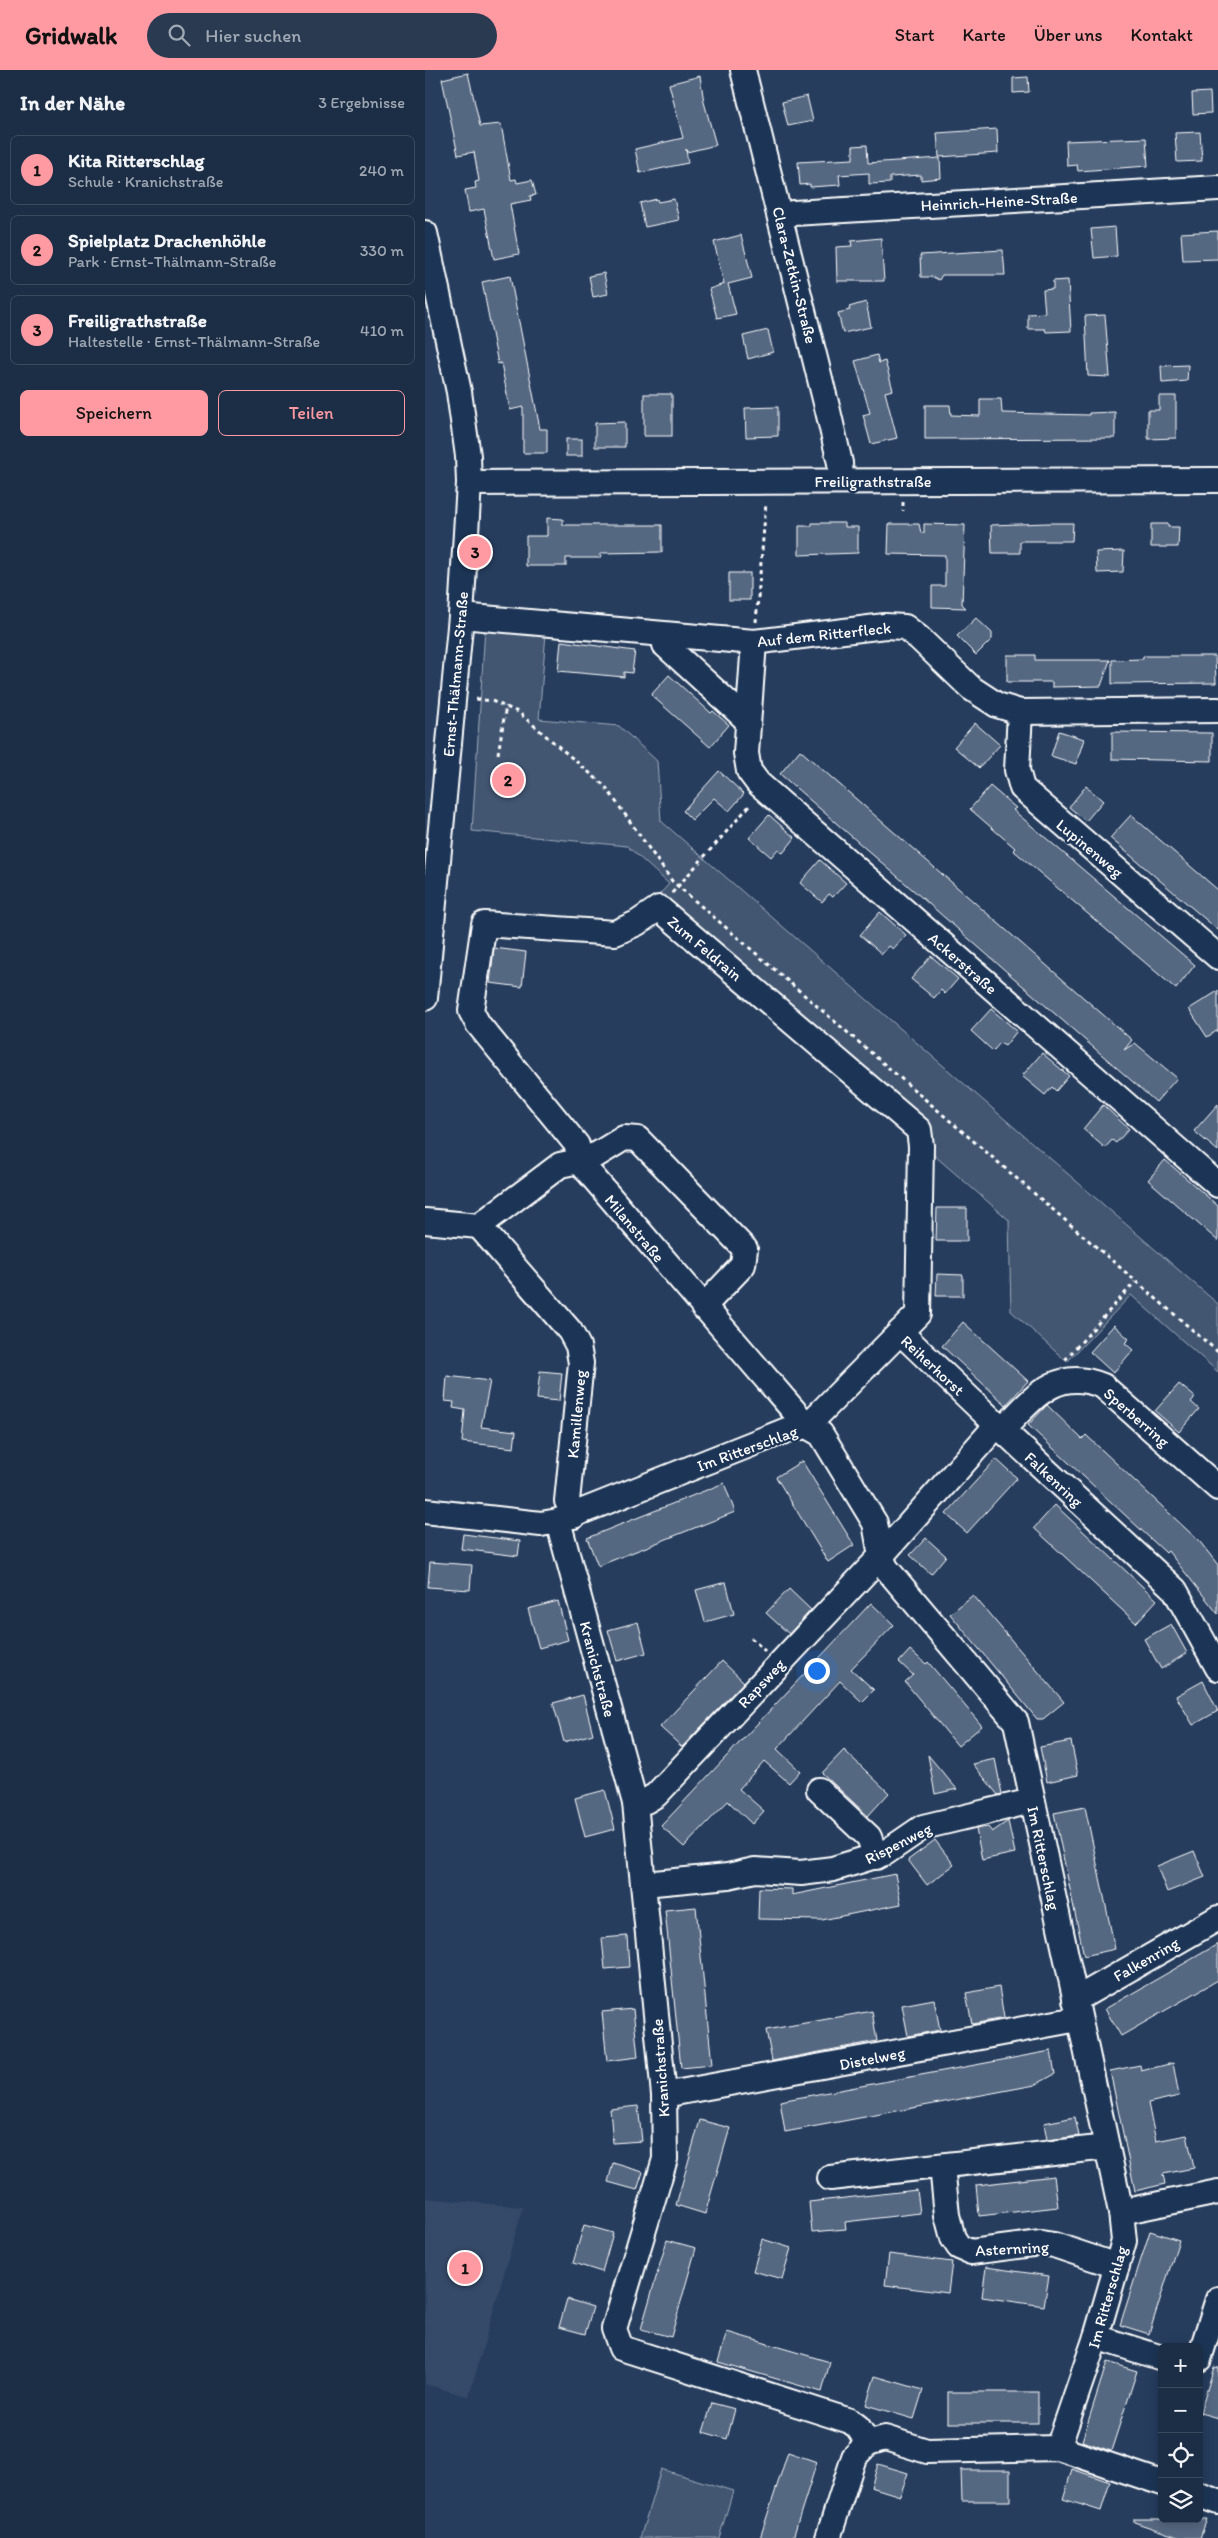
<!DOCTYPE html>
<html lang="de">
<meta charset="utf-8">
<style>
:root{--surface:#1c2e46;--page:#293a51;--text:#f1f3f6;--muted:#a0a8b3;--line:#3a4a5f;--accent:#ff9aa2}
body{margin:0;font-family:Itim,sans-serif;background:var(--page);color:var(--text)}
.controls{position:absolute;right:15px;bottom:15px;display:grid;overflow:hidden;border-radius:8px;box-shadow:0 2px 12px #0003}
.controls button{width:45px;height:45px;display:grid;place-items:center;padding:0;border:0;border-bottom:1px solid var(--line);background:var(--surface);color:var(--text);font:25px sans-serif}
.you{position:absolute;left:391px;top:1600px;width:18px;height:18px;margin:-12px;border:4px solid #fff;border-radius:50%;background:#1a73e8;box-shadow:0 0 0 8px #1a73e833}
.badge{display:grid;place-items:center;width:32px;height:32px;border-radius:50%;background:var(--accent);color:#111;font-size:16px;font-weight:700}
.pin{position:absolute;translate:-50% -50%;border:2px solid #fff;box-shadow:0 1px 5px #0006}
.list{margin:0;padding:0;list-style:none}
h2{display:flex;justify-content:space-between;align-items:center;height:65px;margin:0;padding:0 20px;font-size:21px}
h2 small{font-size:16px;font-weight:400;color:var(--muted)}
.list li{display:grid;grid-template-columns:32px 1fr auto;gap:15px;align-items:center;box-sizing:border-box;height:70px;margin:0 10px 10px;padding:0 10px;border:1px solid var(--line);border-radius:8px}
.list b{display:block;font-size:19px;white-space:nowrap}
.list p{margin:0;font-size:16px;white-space:nowrap;color:var(--muted)}
.list em{font-size:16px;font-style:normal;color:var(--muted)}
.actions{display:flex;gap:10px;padding:15px 20px}
.actions a{flex:1;padding:11px 0;border:1px solid var(--accent);border-radius:8px;text-align:center;font-size:18px;color:var(--accent)}
.actions .main{background:var(--accent);color:#111}
.icon{flex:none;width:28px;height:28px;fill:none;stroke:currentColor;stroke-width:2;stroke-linecap:round;stroke-linejoin:round}
.map{position:relative;flex:none;width:793px;height:2468px;overflow:hidden}
header{display:flex;align-items:center;gap:30px;box-sizing:border-box;height:70px;padding:0 25px;background:var(--accent);color:#111}
header strong{font-size:24px}
nav{display:flex;gap:28px;margin-inline-start:auto;font-size:18px}
.search{width:350px;height:45px;background:var(--page);display:flex;align-items:center;gap:12px;box-sizing:border-box;padding:0 18px;border-radius:28px;color:var(--muted);font-size:19px}
main{display:flex}
aside{flex:1;background:var(--surface)}
.map>svg:first-child{display:block}
.built{fill:#344a68}
.green{fill:#425672;stroke:#a0aab8}
.building{fill:#556781;stroke:#fff}
.lines{fill:none;stroke-linecap:round;stroke-linejoin:round}
.minor-casing{stroke:#fff;stroke-width:28}
.path{stroke:#fff;stroke-width:3;stroke-dasharray:4 4;stroke-linecap:butt}
.minor{stroke:#1d3557;stroke-width:24}
.labels{text-anchor:middle;stroke-width:4.5;stroke-linejoin:round;paint-order:stroke}
.street-label{font-size:16px;fill:#fff;stroke:#1d3557}
</style>
<header>
<strong>Gridwalk</strong>
<div class="search"><svg class="icon" aria-label="search" viewBox="0 0 24 24"><circle cx="10" cy="10" r="6"/><path d="M15 15l6 6"/></svg>Hier suchen</div>
<nav><a>Start</a><a>Karte</a><a>Über uns</a><a>Kontakt</a></nav>
</header>
<main>
<aside>
<h2>In der Nähe<small>3 Ergebnisse</small></h2>
<ul class="list">
<li><span class="badge">1</span><div><b>Kita Ritterschlag</b><p>Schule · Kranichstraße</p></div><em>240 m</em></li>
<li><span class="badge">2</span><div><b>Spielplatz Drachenhöhle</b><p>Park · Ernst-Thälmann-Straße</p></div><em>330 m</em></li>
<li><span class="badge">3</span><div><b>Freiligrathstraße</b><p>Haltestelle · Ernst-Thälmann-Straße</p></div><em>410 m</em></li>
</ul>
<div class="actions"><a class="main">Speichern</a><a>Teilen</a></div>
</aside>
<div class="map">
<svg width="793" height="2468" viewBox="0 0 793 2468">
<rect width="100%" height="100%" fill="#263d5e"/>
<filter id="ink" filterUnits="userSpaceOnUse"><feTurbulence type="fractalNoise" baseFrequency=".02" numOctaves="2"/><feDisplacementMap in="SourceGraphic" scale="10" xChannelSelector="R" yChannelSelector="G"/><feConvolveMatrix kernelMatrix="1 2 1 2 8 2 1 2 1" color-interpolation-filters="sRGB"/></filter>
<g filter="url(#ink)">
<path class="built" d="M0 2128 98 2137 44 2327 0 2314Z"/>
<g class="green">
<path d="M60 558 121 563 114 649 194 656 232 691 236 751 793 1234V1302L706 1225 642 1292 586 1241 584 1150 503 1080 500 1057 233 826 244 814 202 776 47 761Z"/>
<path d="M236 2399 308 2421 294 2468H215Z"/>
</g>
<g class="building">
<path d="M43 3 55 56 76 54 86 110 91 109 92 113 107 110 111 125 105 126 106 130 85 134 94 184 69 189 59 139 44 142 40 120 51 118 50 112 54 111 49 82 33 85 17 9Z"/>
<path d="M275 6 279 32 291 75 262 82 261 79 263 93 215 103 210 79 258 68 244 14Z"/>
<path d="M603 7 604 22 588 23V8Z"/>
<path d="M785 22 786 43 768 44 767 23Z"/>
<path d="M382 26 388 51 363 56 357 32Z"/>
<path d="M572 59 573 83 514 87 512 63Z"/>
<path d="M775 62 777 91 752 92 750 63Z"/>
<path d="M721 68 723 96 653 101 652 95 642 96 641 71Z"/>
<path d="M442 75 443 93 515 88 516 108 496 110V105L465 107V113L444 114V103L414 105 415 115 385 117V114L375 115 373 92 428 89V76Z"/>
<path d="M232 129 233 132 249 129 254 150 220 157 215 133Z"/>
<path d="M690 157 692 186 669 188 666 159Z"/>
<path d="M793 161V189L758 190 756 163Z"/>
<path d="M316 165 327 208 303 214 311 244 292 248 284 219 299 214 289 172Z"/>
<path d="M456 168 459 211H412L411 177 427 176 426 171Z"/>
<path d="M578 180 580 205H517L514 210 508 207H496L495 185Z"/>
<path d="M179 203 183 224 168 227 164 206Z"/>
<path d="M85 206 115 359H122V383H98V337L85 340 76 293 73 294 57 212Z"/>
<path d="M643 210 646 261 621 262 620 259H603V244L620 243 618 220 628 219V211Z"/>
<path d="M441 232 446 257 418 263 413 243 425 240 424 237Z"/>
<path d="M680 245 685 307 663 306 660 246Z"/>
<path d="M343 260 348 282 323 289 318 266Z"/>
<path d="M452 285 454 293 460 291 468 320 460 322 472 368 446 374 438 345 445 343 430 291Z"/>
<path d="M763 295 762 311 737 313 736 296Z"/>
<rect x="219" y="324" width="28" height="42"/>
<path d="M734 326H751V368L723 369V340H734Z"/>
<path d="M555 329H576L577 343 664 345V343L690 342V368L500 369V335H525L526 345 555 346Z"/>
<path d="M353 337V366L321 367 320 338Z"/>
<path d="M200 352V377H170V353Z"/>
<rect x="141" y="369" width="16" height="17"/>
<path d="M122 448 138 449V455H237V482L176 483V488H141V496H101V466H122Z"/>
<path d="M387 453H420V457H433V483L374 485V456H387Z"/>
<path d="M623 453H648L647 471H595V483H567L566 455Z"/>
<path d="M464 454H494L496 463H499V454L540 455 537 534 541 538 507 537V516H520V485L463 484Z"/>
<path d="M726 454H743V457H754L753 477H726Z"/>
<path d="M699 481 698 502 672 503 671 482Z"/>
<rect x="304" y="503" width="21" height="27"/>
<path d="M551 548 567 563V569L551 585 532 566Z"/>
<path d="M136 571 210 581 207 603 199 602V607L133 601Z"/>
<path d="M582 585H610V590H685L676 616 627 617V612H582Z"/>
<path d="M718 586H790L791 613 687 614V590L718 589Z"/>
<path d="M244 605 286 643 288 641 304 655 285 677 226 625Z"/>
<path d="M550 653 575 675 554 698 529 677Z"/>
<path d="M634 661 659 669 651 694 626 686Z"/>
<path d="M687 662 787 663V691L687 689Z"/>
<path d="M375 680 707 970 699 980 710 973 752 1008 731 1032 355 704Z"/>
<path d="M294 701 319 724 304 741 289 728 267 750 258 741Z"/>
<path d="M565 716 591 738 588 740 770 895 751 919 588 780 590 778 545 739Z"/>
<path d="M661 716 678 731 661 751 644 737Z"/>
<path d="M344 745 370 768 358 783 353 779 346 787 324 768Z"/>
<path d="M706 745 793 820V860L685 768Z"/>
<path d="M395 790 421 813 408 827 404 824 397 832 375 813Z"/>
<path d="M455 842 481 865 468 879 464 876 457 884 435 865Z"/>
<path d="M69 878 101 882 97 917 65 913Z"/>
<path d="M506 886 533 909 520 924 516 920 509 928 486 909Z"/>
<path d="M793 921V960L782 967 764 939Z"/>
<path d="M566 939 592 961 580 976 575 973 568 981 546 961Z"/>
<path d="M617 983 644 1006 631 1021 627 1017 620 1025 597 1006Z"/>
<path d="M793 1034V1081L769 1061Z"/>
<path d="M678 1035 704 1059 691 1073 687 1070 680 1078 658 1059Z"/>
<path d="M740 1090 793 1136V1171L723 1110Z"/>
<path d="M512 1138H542V1171H511Z"/>
<path d="M512 1204 538 1205V1226H511Z"/>
<path d="M538 1252 603 1311 581 1335 517 1276Z"/>
<path d="M689 1255 704 1269 700 1273 708 1280 688 1303 665 1282Z"/>
<path d="M115 1301 137 1303 134 1331 112 1329Z"/>
<path d="M22 1306 65 1311 56 1357 91 1361 89 1378 37 1372 40 1340 28 1338 29 1332 20 1331Z"/>
<path d="M754 1314 770 1327 766 1332 774 1339 754 1362 730 1341Z"/>
<path d="M622 1335 657 1369 661 1365 775 1472 793 1495V1544L743 1481 741 1483 603 1355Z"/>
<path d="M571 1389 592 1408 542 1463 521 1444Z"/>
<path d="M377 1391 429 1475 403 1492 351 1407Z"/>
<path d="M299 1413 310 1442 173 1496 162 1468Z"/>
<path d="M630 1435 732 1530 711 1553 609 1458Z"/>
<path d="M38 1464 95 1471 93 1486 36 1479Z"/>
<path d="M501 1468 521 1486 506 1504 485 1485Z"/>
<path d="M5 1492 47 1495 45 1520 3 1517Z"/>
<path d="M301 1512 309 1544 280 1552 271 1520Z"/>
<path d="M364 1519 386 1540 364 1564 341 1543Z"/>
<path d="M548 1525 639 1632 618 1649H612L525 1544Z"/>
<path d="M133 1531 143 1570 114 1578 103 1539Z"/>
<path d="M446 1533 469 1555 426 1599 449 1620 437 1632 415 1611 352 1679 375 1701 364 1713 339 1691 314 1719 339 1741 327 1754 303 1731 259 1777 236 1756Z"/>
<path d="M213 1552 221 1583 192 1591 183 1560Z"/>
<path d="M746 1554 762 1583 736 1599 719 1569Z"/>
<path d="M485 1580 501 1594 503 1592 557 1656 533 1676 480 1612 488 1605 474 1592Z"/>
<path d="M297 1591 319 1612 257 1677 235 1657Z"/>
<path d="M778 1611 793 1641 768 1655 751 1626Z"/>
<path d="M158 1625 168 1664 139 1672 128 1633Z"/>
<path d="M646 1671 653 1705 622 1712 615 1677Z"/>
<path d="M419 1680 464 1723 443 1746 397 1703Z"/>
<path d="M503 1685 524 1710 532 1719 510 1724Z"/>
<path d="M570 1689 577 1724 573 1725 548 1694Z"/>
<path d="M180 1720 190 1759 160 1767 150 1728Z"/>
<path d="M660 1737 690 1879 659 1886 629 1743Z"/>
<path d="M583 1751 590 1783 557 1790 551 1759 563 1757 567 1762Z"/>
<path d="M510 1770 529 1795 502 1815 483 1790Z"/>
<path d="M769 1781 780 1807 742 1822 732 1796Z"/>
<path d="M470 1804 476 1834 397 1850 333 1849 334 1818 367 1819V1825Z"/>
<path d="M271 1837 287 1995 256 1998 240 1840Z"/>
<path d="M202 1866 204 1897 180 1899 177 1868Z"/>
<path d="M793 1874V1910L696 1966 680 1939Z"/>
<path d="M574 1917 579 1948 547 1954 541 1923Z"/>
<path d="M509 1929 515 1960 483 1966 477 1935Z"/>
<path d="M208 1939 213 1987 182 1991 177 1942Z"/>
<path d="M447 1941 452 1971 347 1991 341 1960Z"/>
<path d="M626 1981 630 2004 610 2015 360 2062 355 2031Z"/>
<path d="M748 1993 754 2026 723 2033 725 2043 731 2071 762 2065 769 2098 738 2104 740 2114 710 2121 685 2001 715 1995 716 2001Z"/>
<path d="M213 2036 217 2071 188 2073 185 2039Z"/>
<path d="M650 2047 654 2066 622 2070 619 2053Z"/>
<path d="M275 2050 305 2058 280 2144 251 2135Z"/>
<path d="M188 2093 218 2102 212 2120 183 2112Z"/>
<path d="M629 2106 633 2137 554 2146 551 2115Z"/>
<path d="M492 2120 495 2143 420 2152 421 2159 387 2162 384 2132Z"/>
<path d="M159 2155 188 2163 177 2202 148 2193Z"/>
<path d="M725 2161 754 2170 724 2264 695 2255Z"/>
<path d="M337 2169 366 2178 357 2209 328 2201Z"/>
<path d="M242 2170 271 2178 246 2267 216 2259Z"/>
<path d="M464 2184 527 2192 523 2223 460 2215Z"/>
<path d="M561 2197 624 2206 619 2236 557 2227Z"/>
<path d="M142 2229 168 2237 160 2264 134 2257Z"/>
<path d="M302 2262 405 2292 397 2322 293 2292Z"/>
<path d="M682 2292 712 2301 686 2381 657 2371Z"/>
<path d="M789 2297 793 2298V2348L775 2343Z"/>
<path d="M450 2306 498 2320 489 2349 441 2335Z"/>
<rect x="523" y="2322" width="90" height="31"/>
<path d="M287 2333 310 2339 302 2369 278 2362Z"/>
<path d="M363 2382 392 2392 374 2448 368 2468H335Z"/>
<path d="M453 2394 483 2403 475 2426 446 2417Z"/>
<path d="M647 2399 685 2412 676 2441 638 2429Z"/>
<path d="M536 2400H585V2431H537Z"/>
<path d="M709 2449H782L775 2468H756L709 2452Z"/>
</g>
<g class="lines">
<g class="minor-casing">
<g id="minor">
<path d="M318 0 403 341 415 393 416 411"/>
<path d="M355 146 368 143 793 118"/>
<path d="M0 163 34 322 43 386 44 413 36 546 0 928"/>
<path d="M44 413 793 410"/>
<path d="M36 546 329 572 460 556 480 557 494 568 546 618 572 635 595 642 793 640"/>
<path d="M239 565 240 575 323 651"/>
<path d="M329 572 321 683 324 701 333 713 793 1115"/>
<path d="M595 642 592 700 597 718 793 887"/>
<path d="M0 1151 54 1156 135 1095 154 1091 382 1356 493 1244 496 1076 494 1060 234 838 212 853 190 863 59 854 46 941 53 954 152 1075 154 1091 173 1084 199 1068 213 1069 320 1179 318 1195 278 1237"/>
<path d="M54 1156 145 1261 153 1276 156 1293 142 1431 149 1446"/>
<path d="M475 1262 572 1355"/>
<path d="M577 1360C608 1329 630 1296 678 1316L793 1418"/>
<path d="M0 1441 116 1454 133 1451 362 1360 382 1356 396 1364 450 1453 456 1486 461 1498 591 1652 696 2142 699 2171 671 2267 633 2378"/>
<path d="M133 1451 210 1733 239 2025 240 2089 189 2259 196 2278 425 2351 433 2357 443 2373"/>
<path d="M394 1720 444 1767 451 1787"/>
<path d="M210 1733 221 1731 231 1725 456 1486 572 1355 750 1520 793 1598"/>
<path d="M219 1814 303 1806 330 1800 376 1803 408 1799 460 1783 498 1757 607 1731"/>
<path d="M650 1930 793 1848"/>
<path d="M239 2025 653 1949"/>
<path d="M517 2096 522 2145 528 2168 534 2177 546 2182 616 2173 629 2175 692 2196"/>
<path d="M405 2108 682 2077"/>
<path d="M696 2142 793 2122"/>
<path d="M671 2267 737 2288"/>
<path d="M774 2289 793 2229"/>
<path d="M774 2425 793 2432"/>
<path d="M403 2468 429 2387 443 2373 460 2368 502 2381 633 2378 737 2413"/>
</g>
</g>
<g class="path">
<path d="M478 432V441"/>
<path d="M331 552 341 433"/>
<path d="M51 629 67 631 93 642 180 716 247 811 793 1282"/>
<path d="M73 684 81 636"/>
<path d="M247 823 326 734"/>
<path d="M640 1290 710 1212"/>
<path d="M326 1568 340 1581"/>
</g>
<use href="#minor" class="minor"/>
</g>
</g>
<g class="labels">
<g class="street-label">
<text transform="translate(574 131) rotate(-3)" y="6">Heinrich-Heine-Straße</text>
<text transform="translate(370 205) rotate(76)" y="6">Clara-Zetkin-Straße</text>
<text x="448" y="417">Freiligrathstraße</text>
<text transform="translate(399 564) rotate(-6)" y="6">Auf dem Ritterfleck</text>
<text transform="translate(30 604) rotate(-85)" y="6">Ernst-Thälmann-Straße</text>
<text transform="translate(665 778) rotate(40)" y="6">Lupinenweg</text>
<text transform="translate(280 878) rotate(40)" y="6">Zum Feldrain</text>
<text transform="translate(538 893) rotate(41)" y="6">Ackerstraße</text>
<text transform="translate(210 1158) rotate(50)" y="6">Milanstraße</text>
<text transform="translate(508 1295) rotate(43)" y="6">Reiherhorst</text>
<text transform="translate(151 1344) rotate(-85)" y="6">Kamillenweg</text>
<text transform="translate(712 1347) rotate(41)" y="6">Sperberring</text>
<text transform="translate(322 1378) rotate(-20)" y="6">Im Ritterschlag</text>
<text transform="translate(629 1409) rotate(43)" y="6">Falkenring</text>
<text transform="translate(173 1599) rotate(75)" y="6">Kranichstraße</text>
<text transform="translate(336 1613) rotate(-47)" y="6">Rapsweg</text>
<text transform="translate(473 1773) rotate(-27)" y="6">Rispenweg</text>
<text transform="translate(619 1788) rotate(78)" y="6">Im Ritterschlag</text>
<text transform="translate(721 1889) rotate(-30)" y="6">Falkenring</text>
<text transform="translate(447 1988) rotate(-11)" y="6">Distelweg</text>
<text transform="translate(235 1998) rotate(-94)" y="6">Kranichstraße</text>
<text transform="translate(587 2178) rotate(-3)" y="6">Asternring</text>
<text transform="translate(682 2227) rotate(-74)" y="6">Im Ritterschlag</text>
</g>
</g>
</svg>
<div class="controls">
<button>+</button>
<button>−</button>
<button><svg class="icon" aria-label="locate" viewBox="0 0 24 24"><circle cx="12" cy="12" r="6"/><path d="M12 2v4M12 18v4M2 12h4M18 12h4"/></svg></button>
<button><svg class="icon" aria-label="layers" viewBox="0 0 24 24"><path d="M12 4l9 5-9 5-9-5zM3 14l9 5 9-5"/></svg></button>
</div>
<div class="you"></div>
<div class="pin badge" style="left:40px;top:2198px">1</div>
<div class="pin badge" style="left:83px;top:710px">2</div>
<div class="pin badge" style="left:50px;top:482px">3</div>
</div>
</main>
